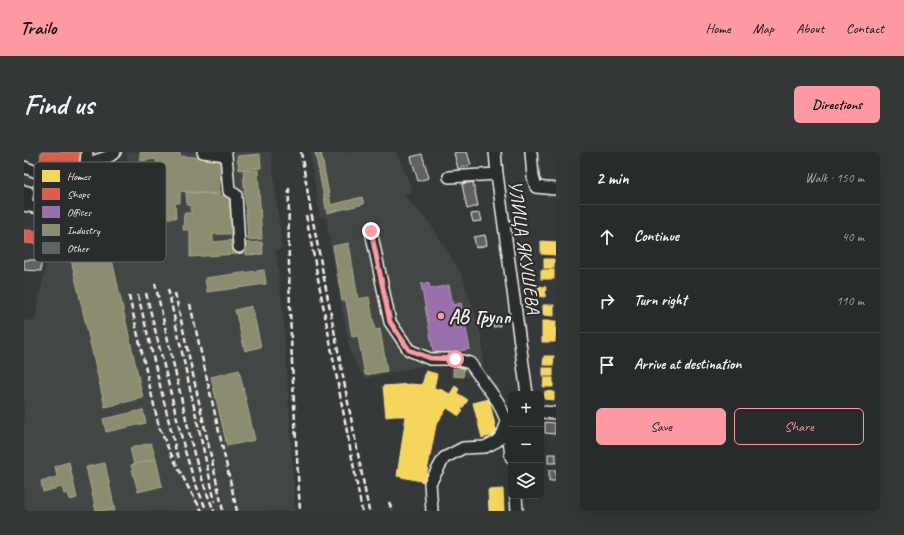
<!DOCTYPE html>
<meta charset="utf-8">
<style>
:root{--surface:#282b2b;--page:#343737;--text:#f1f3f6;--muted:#a5a7a9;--line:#444747;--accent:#ff9aa2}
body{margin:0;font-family:Caveat,sans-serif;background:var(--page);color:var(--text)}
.controls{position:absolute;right:12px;bottom:12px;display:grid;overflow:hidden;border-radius:6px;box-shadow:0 4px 16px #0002}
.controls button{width:36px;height:36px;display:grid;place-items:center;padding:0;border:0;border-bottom:1px solid var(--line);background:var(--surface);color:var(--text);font:20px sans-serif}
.stop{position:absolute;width:12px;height:12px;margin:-9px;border:3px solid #ff9aa2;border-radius:50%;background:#fff}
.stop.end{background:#ff9aa2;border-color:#fff;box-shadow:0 1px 4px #0008}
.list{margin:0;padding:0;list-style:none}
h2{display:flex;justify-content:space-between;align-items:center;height:52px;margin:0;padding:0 16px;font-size:17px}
h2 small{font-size:13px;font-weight:400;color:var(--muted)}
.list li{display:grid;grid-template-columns:26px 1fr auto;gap:12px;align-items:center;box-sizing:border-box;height:64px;padding:0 16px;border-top:1px solid var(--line)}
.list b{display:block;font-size:15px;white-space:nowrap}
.list em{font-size:13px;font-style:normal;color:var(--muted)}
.actions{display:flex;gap:8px;padding:12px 16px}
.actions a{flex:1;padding:9px 0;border:1px solid var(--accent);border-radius:6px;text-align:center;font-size:14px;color:var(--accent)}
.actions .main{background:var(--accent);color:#111}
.icon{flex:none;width:22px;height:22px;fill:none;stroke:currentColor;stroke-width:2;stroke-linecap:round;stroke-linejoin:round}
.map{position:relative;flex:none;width:532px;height:359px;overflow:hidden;border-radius:6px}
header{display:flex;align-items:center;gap:24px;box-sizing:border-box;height:56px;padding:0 20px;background:var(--accent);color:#111}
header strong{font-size:19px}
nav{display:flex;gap:22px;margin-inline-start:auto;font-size:14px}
.intro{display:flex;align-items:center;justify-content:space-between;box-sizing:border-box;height:96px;padding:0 24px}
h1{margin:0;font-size:28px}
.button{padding:10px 18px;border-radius:6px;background:var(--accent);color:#111;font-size:14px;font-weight:700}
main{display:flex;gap:24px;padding:0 24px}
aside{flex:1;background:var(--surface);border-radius:6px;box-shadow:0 4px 16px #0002}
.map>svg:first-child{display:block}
.built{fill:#434645}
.homes{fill:#f6d55c;stroke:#f5dd86}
.shops{fill:#d6604d;stroke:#df8c7c}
.offices{fill:#9970ab;stroke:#b497bd}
.industry{fill:#8c8c6e;stroke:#abaa93}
.building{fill:#616362;stroke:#f4f1e8}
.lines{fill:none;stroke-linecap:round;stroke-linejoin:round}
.minor-casing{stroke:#f4f1e8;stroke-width:14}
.minor{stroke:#2a2d2e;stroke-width:11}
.rail{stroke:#f4f1e8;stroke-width:2.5;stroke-dasharray:6 3;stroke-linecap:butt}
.route{stroke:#ff9aa2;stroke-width:5}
.poi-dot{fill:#ff9aa2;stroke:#2a2d2e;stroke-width:1.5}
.labels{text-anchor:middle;stroke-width:4;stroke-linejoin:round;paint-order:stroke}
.street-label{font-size:19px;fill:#f4f1e8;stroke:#2a2d2e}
.poi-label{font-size:19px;font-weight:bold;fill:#f4f1e8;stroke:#2a2d2e;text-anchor:start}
.key{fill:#2a2d2e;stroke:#676866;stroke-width:1}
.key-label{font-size:11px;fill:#f4f1e8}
</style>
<header>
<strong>Trailo</strong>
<nav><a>Home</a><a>Map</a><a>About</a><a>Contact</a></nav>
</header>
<div class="intro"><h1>Find us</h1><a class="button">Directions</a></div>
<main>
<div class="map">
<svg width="532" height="359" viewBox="0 0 532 359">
<rect width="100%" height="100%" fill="#363939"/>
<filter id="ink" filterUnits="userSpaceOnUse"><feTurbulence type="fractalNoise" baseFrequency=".025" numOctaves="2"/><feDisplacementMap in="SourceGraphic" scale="8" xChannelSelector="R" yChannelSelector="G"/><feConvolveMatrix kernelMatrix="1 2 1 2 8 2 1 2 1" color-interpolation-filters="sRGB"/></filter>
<g filter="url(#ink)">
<g class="built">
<path d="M103 0H247L258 97 252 98 260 171 271 359H0V169L11 168 24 102 28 93 70 84 72 22 85 23 86 11H103Z"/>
<path d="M286 0H372L389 39 380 43 408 74 438 123 450 159 458 187 459 218 449 225H439L440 217 437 213 411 211 341 226 334 216 326 199 309 108 302 65H296Z"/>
</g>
<g class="homes">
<path d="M517 89 532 90V103L517 102Z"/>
<rect x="520" y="107" width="10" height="9"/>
<rect x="517" y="118" width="13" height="9"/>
<path d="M513 134 522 135 521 145 512 144Z"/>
<path d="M519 153H530V164L519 163Z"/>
<path d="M518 169H532L531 190H518Z"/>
<path d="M520 204H530L529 213H519Z"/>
<rect x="519" y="216" width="10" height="8"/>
<path d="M402 219 413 222 410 236 418 238 426 242 431 234 435 237 433 241 444 248 437 258 439 259 435 264 423 256 412 273 401 330 373 324 382 264H371L362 265 359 234 387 232 398 233Z"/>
<path d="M520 226H529V235H519Z"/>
<path d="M521 239 530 240V248L520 247Z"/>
<path d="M465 247 473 282 458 286 449 251Z"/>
<path d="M479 337 480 359H465L464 338Z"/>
</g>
<g class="shops">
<path d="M17 0H59L58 18 16 16Z"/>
<path d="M0 78 15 79 14 92 0 91Z"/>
</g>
<path class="offices" d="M405 131 406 137 425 133 429 153 437 151 446 197 410 204 397 132Z"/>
<g class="industry">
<path d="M116 0H149V1H156V4L198 7 195 42 156 39V51H151L152 66H142L141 44H135L132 7 116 9Z"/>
<path d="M291 0H297L307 53 338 45 340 52 303 61Z"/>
<path d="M236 2 237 16 215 18 213 4Z"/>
<path d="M234 18 238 87 224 88 219 19Z"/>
<path d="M162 40 206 44 205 57H209V82H189V90L212 88 213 102 166 105V78H159L160 61H167V53H163Z"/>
<path d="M84 90 119 246 81 255 45 99Z"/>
<path d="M238 90 239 102 222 103 221 91Z"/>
<path d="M325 91 334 147 345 145 351 178 356 177 363 219 341 223 334 184 328 185 322 149H318L309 94Z"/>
<path d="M240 118 242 132 183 140 181 126Z"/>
<path d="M228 154 237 195 221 199 211 158Z"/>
<path d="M429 216H440L439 225 429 224Z"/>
<path d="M215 218 231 288 203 294 187 225Z"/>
<path d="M119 258 122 271 82 280 79 267Z"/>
<path d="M127 291 132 307 110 313 106 296Z"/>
<path d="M132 307 138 334 114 340 107 313Z"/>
<path d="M45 310 53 346 46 348 44 341 40 342 38 335 19 340 17 329 33 325 31 314Z"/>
<path d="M81 311 91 359H72L62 315Z"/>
</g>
<g class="building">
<path d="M433 0H443L447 13 434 17 430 1Z"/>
<path d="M398 2 405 26 394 29 387 5Z"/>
<path d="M449 30 454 54 443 57 438 32Z"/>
<path d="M9 33H16V35H24V52H8Z"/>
<path d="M456 61 458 69 449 70 447 62Z"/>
<path d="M461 83 463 93 452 96 450 85Z"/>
<path d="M0 108H17V119L0 118Z"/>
<path d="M468 165H479V169L475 170 476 174 469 175Z"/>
<path d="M521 270 531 271V282L521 281Z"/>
<rect x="524" y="302" width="8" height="9"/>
<rect x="525" y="318" width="7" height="11"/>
</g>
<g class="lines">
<g class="minor-casing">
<g id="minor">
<path d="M179 0 202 3 205 39 212 43 215 95"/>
<path d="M471 0 473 22 503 242"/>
<path d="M507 0 509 25 512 35 532 37"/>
<path d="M62 12 86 4 91 0"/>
<path d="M0 15 30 27"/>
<path d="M425 25 473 22"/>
<path d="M0 39 4 40 2 53"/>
<path d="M0 53 28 58"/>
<path d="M60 60 28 58 30 27 58 21 62 12 63 0"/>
<path d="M347 79 366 170 385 198 406 207H431L446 211 474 250 483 270 487 305"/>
<path d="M517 260 532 261"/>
<path d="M492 344 493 359"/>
<path d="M408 359 406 331 420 306 439 296 461 295 473 289 479 281 483 270"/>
</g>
</g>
<use href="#minor" class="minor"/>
<g class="rail">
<path d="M277 0 286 54 345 359"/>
<path d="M265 36C263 144 270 252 276 359"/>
<path d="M282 63 338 359"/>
<path d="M131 131 170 302 182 339 190 359"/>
<path d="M144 137 191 350"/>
<path d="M122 141 161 299 170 328 182 357"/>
<path d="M151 141 199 359"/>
<path d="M114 143 152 299 156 308"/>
<path d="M105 144 135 275 145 298 164 335 178 359"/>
<path d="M166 152 213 359"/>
<path d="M365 350 368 359"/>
</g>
</g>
</g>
<g class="lines" filter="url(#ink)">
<path class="route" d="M347 79 366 170 385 198 406 206 431 207"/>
</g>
<circle class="poi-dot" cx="417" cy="164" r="4"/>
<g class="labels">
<g class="street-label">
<text transform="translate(501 95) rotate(82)" y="7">УЛИЦА ЯКУШЕВА</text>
</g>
<g class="poi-label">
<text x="425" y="171">АВ Групп</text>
</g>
</g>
<rect x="10" y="10" width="132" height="100" rx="6" class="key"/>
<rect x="18" y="18" width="18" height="12" fill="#f6d55c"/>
<rect x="18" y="36" width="18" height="12" fill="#d6604d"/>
<rect x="18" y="54" width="18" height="12" fill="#9970ab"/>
<rect x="18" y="72" width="18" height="12" fill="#8c8c6e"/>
<rect x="18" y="90" width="18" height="12" fill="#616362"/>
<g class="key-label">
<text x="43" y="28">Homes</text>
<text x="43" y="46">Shops</text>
<text x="43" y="64">Offices</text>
<text x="43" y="82">Industry</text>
<text x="43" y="100">Other</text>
</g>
</svg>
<div class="controls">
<button>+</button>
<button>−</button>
<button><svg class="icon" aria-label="layers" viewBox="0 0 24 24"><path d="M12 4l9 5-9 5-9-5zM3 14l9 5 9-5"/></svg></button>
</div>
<div class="stop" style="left:431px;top:207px"></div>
<div class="stop end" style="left:347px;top:79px"></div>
</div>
<aside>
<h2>2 min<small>Walk · 150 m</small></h2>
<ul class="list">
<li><svg class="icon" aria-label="ahead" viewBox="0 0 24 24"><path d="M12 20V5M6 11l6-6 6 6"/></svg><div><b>Continue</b></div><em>40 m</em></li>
<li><svg class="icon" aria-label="right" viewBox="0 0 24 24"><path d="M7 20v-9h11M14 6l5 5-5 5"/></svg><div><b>Turn right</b></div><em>110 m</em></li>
<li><svg class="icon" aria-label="arrive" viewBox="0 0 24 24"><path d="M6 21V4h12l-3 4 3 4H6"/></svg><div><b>Arrive at destination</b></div></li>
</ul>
<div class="actions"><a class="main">Save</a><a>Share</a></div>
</aside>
</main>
